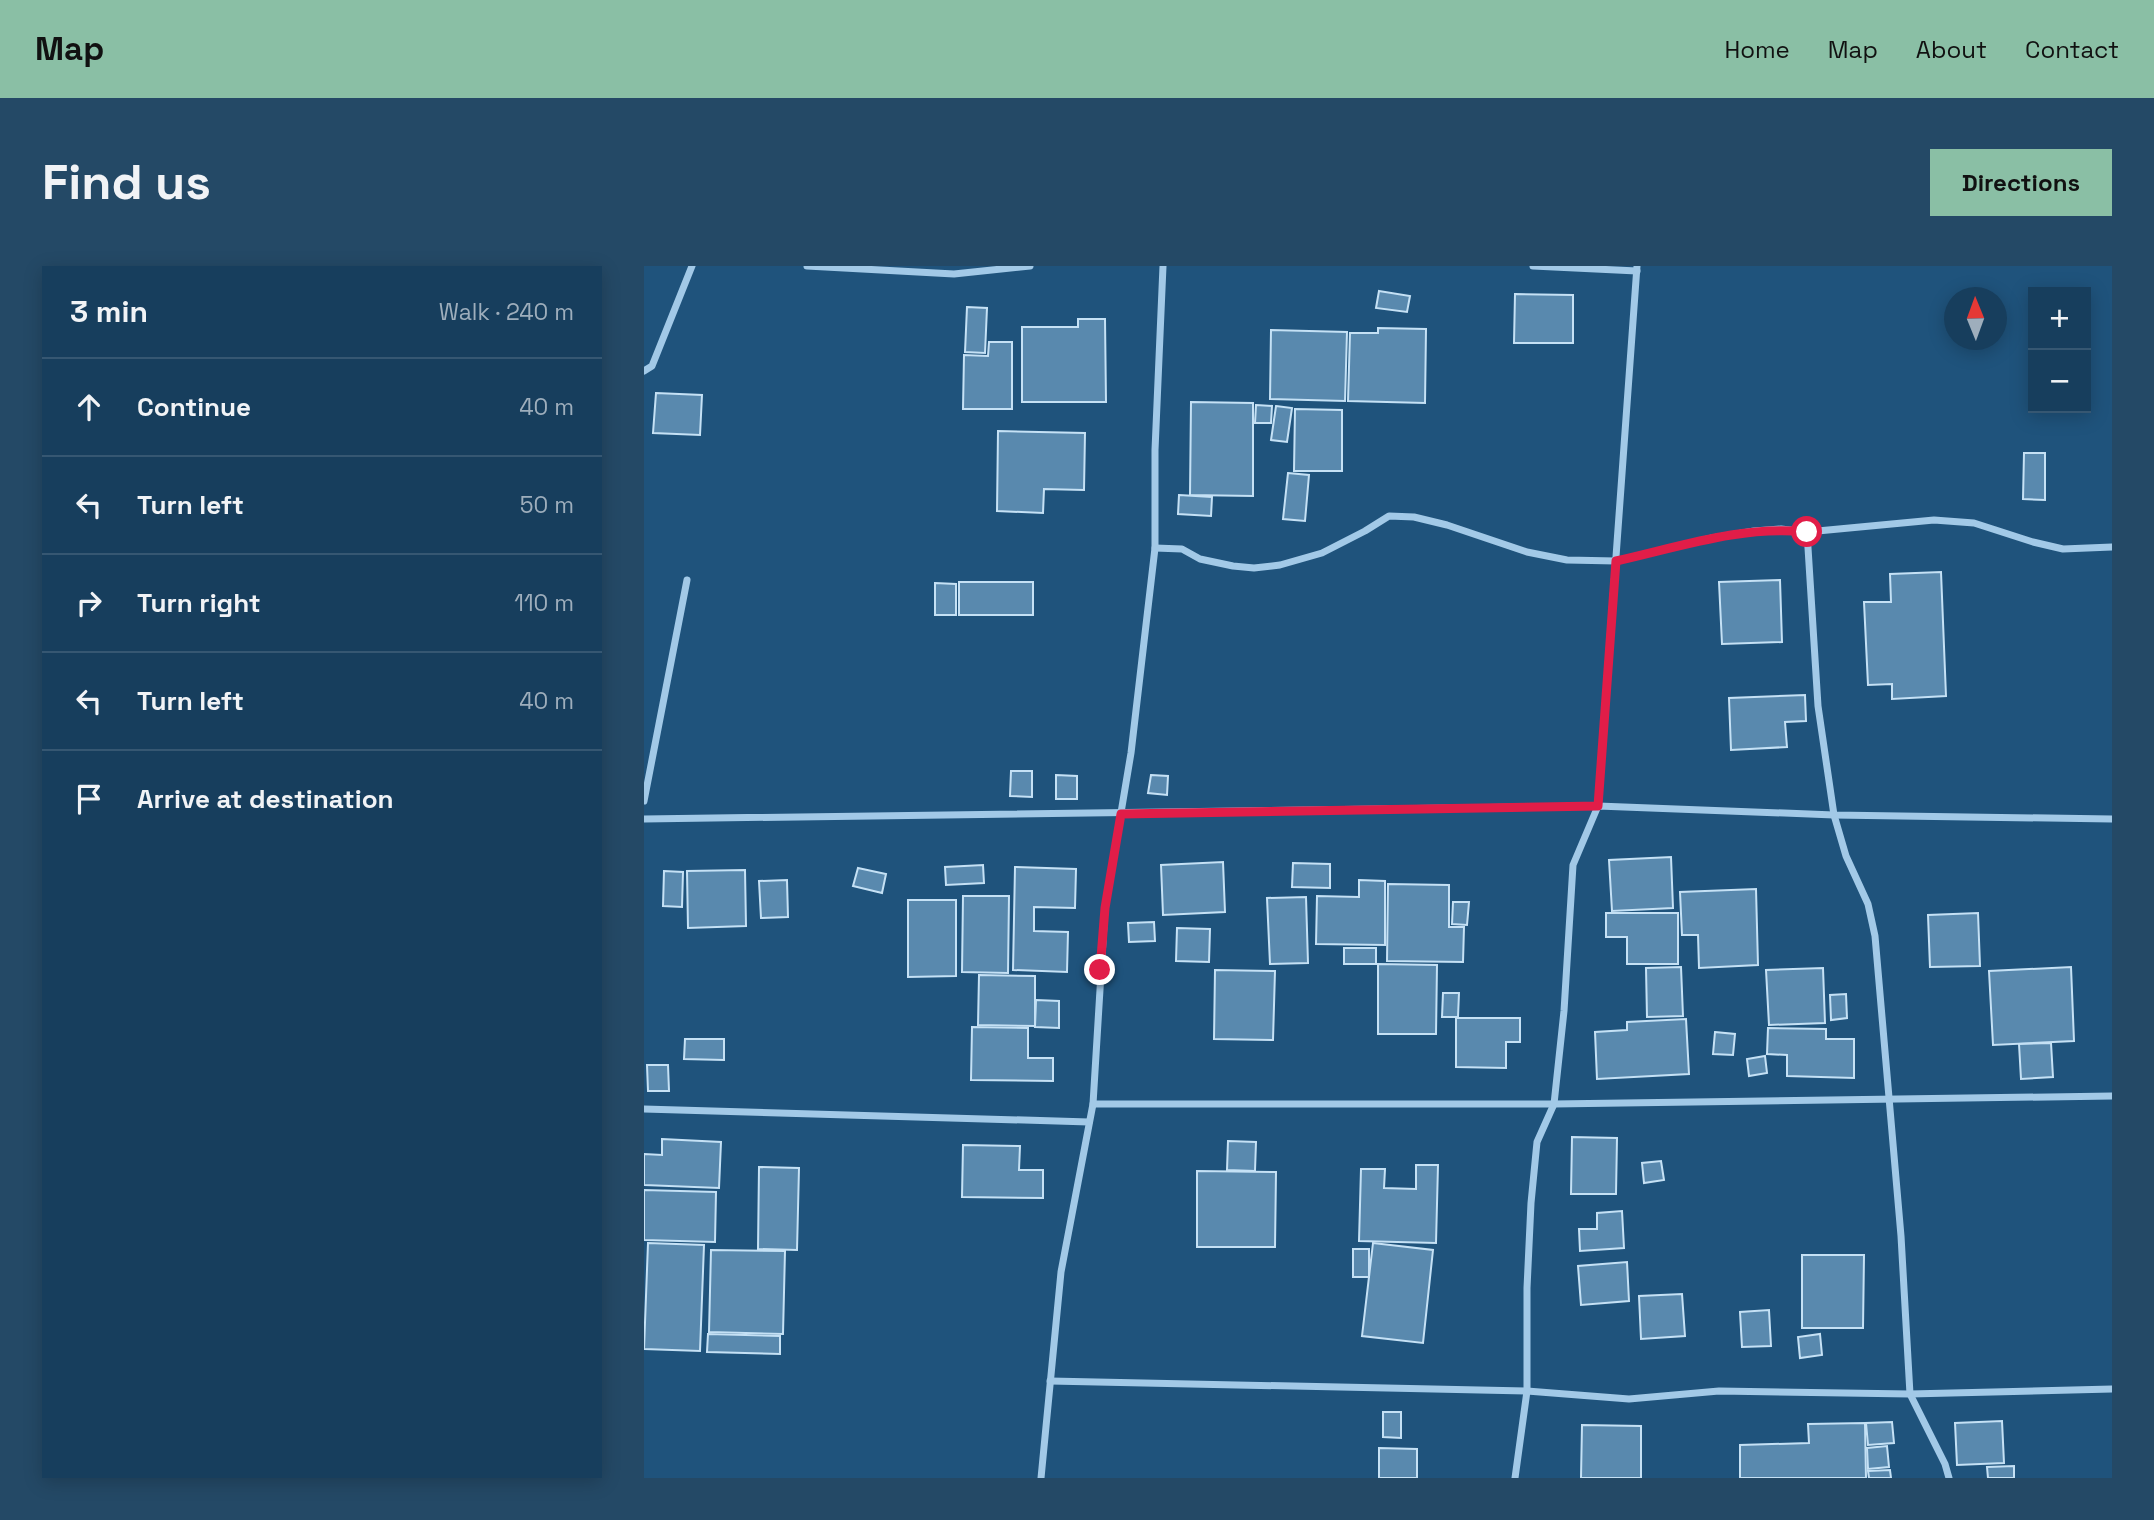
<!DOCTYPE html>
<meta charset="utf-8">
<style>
:root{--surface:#173e5d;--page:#244966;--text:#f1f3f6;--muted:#9eaebc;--line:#365772;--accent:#8abfa5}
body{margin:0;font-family:"Space Grotesk",sans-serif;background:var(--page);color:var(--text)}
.controls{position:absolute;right:21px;top:21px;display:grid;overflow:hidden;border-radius:0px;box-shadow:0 4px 18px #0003}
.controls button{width:63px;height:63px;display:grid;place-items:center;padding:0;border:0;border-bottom:2px solid var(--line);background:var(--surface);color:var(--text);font:35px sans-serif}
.compass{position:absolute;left:1300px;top:21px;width:63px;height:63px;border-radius:50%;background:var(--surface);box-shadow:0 4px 18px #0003;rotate:359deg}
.stop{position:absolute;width:21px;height:21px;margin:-16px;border:5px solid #e11d48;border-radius:50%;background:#fff}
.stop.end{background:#e11d48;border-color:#fff;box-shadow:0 2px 7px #0008}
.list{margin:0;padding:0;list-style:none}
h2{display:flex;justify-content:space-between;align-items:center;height:91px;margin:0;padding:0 28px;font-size:30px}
h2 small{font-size:23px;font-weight:400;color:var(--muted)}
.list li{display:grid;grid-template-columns:46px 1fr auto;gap:21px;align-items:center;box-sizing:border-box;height:98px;padding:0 28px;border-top:2px solid var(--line)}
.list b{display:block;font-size:26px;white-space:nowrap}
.list em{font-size:23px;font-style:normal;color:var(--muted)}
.icon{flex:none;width:38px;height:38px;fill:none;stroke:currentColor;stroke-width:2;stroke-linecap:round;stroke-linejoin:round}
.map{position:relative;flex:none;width:1468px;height:1212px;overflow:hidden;border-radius:0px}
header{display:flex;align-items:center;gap:42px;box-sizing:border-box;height:98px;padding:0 35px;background:var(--accent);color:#111}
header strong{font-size:33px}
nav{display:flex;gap:38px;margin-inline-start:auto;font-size:24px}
.intro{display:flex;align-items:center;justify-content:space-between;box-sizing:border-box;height:168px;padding:0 42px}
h1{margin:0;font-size:49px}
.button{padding:18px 32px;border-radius:0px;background:var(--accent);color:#111;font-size:24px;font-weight:700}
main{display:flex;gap:42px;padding:0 42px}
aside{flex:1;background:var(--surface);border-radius:0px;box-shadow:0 4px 18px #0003}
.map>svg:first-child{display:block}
.building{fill:#5989ae;stroke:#c5e1f5;stroke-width:2}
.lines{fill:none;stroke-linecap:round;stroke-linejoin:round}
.street{stroke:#a2c9e7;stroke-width:7}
.route{stroke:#e11d48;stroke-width:9}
</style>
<header>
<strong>Map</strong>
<nav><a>Home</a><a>Map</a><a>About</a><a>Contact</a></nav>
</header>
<div class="intro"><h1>Find us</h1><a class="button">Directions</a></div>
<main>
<aside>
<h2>3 min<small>Walk · 240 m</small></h2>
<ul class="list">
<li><svg class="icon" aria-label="ahead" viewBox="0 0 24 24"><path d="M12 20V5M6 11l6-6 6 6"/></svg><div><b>Continue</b></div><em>40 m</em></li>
<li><svg class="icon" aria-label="left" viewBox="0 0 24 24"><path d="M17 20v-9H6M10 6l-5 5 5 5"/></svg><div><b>Turn left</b></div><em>50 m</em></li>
<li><svg class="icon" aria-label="right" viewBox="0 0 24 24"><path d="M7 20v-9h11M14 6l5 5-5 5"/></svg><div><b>Turn right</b></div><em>110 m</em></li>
<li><svg class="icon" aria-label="left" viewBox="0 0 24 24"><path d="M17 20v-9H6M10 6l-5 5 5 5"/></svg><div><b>Turn left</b></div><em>40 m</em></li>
<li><svg class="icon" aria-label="arrive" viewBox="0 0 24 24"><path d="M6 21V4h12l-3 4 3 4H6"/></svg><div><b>Arrive at destination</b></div></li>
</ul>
</aside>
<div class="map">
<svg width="1468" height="1212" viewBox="0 0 1468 1212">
<rect width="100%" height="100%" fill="#1f537c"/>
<g class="building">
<path d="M735 25 766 30 763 46 732 42Z"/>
<path d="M871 28 929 29V77H870Z"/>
<path d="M323 41 343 42 341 87 321 86Z"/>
<path d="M434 53H461L462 136H378V61H434Z"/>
<path d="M734 62 782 63 781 137 704 135 706 67H734Z"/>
<path d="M627 64 703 66 701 135 626 133Z"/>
<path d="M345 76H368V143H319L320 89 344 90Z"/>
<path d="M12 127 58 129 56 169 9 167Z"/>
<path d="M547 136 609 137V230L546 229Z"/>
<path d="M612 139 628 140 627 157H611Z"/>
<path d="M632 140 648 142 643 176 627 174Z"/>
<path d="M651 143 698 144V205H650Z"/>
<path d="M354 165 441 167 440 224 400 223 399 247 353 245Z"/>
<path d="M1380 187H1401V234L1379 233Z"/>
<path d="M644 207 665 209 661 255 639 253Z"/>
<path d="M535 229 568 231 567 250 534 248Z"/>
<path d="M1297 306 1302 430 1248 433V418L1224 419 1220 336H1247L1246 308Z"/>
<path d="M1136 314 1138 376 1078 378 1075 316Z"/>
<rect x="315" y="316" width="74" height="33"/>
<path d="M291 317 312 318V349H291Z"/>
<path d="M1161 429 1162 455 1141 456 1143 481 1087 484 1085 432Z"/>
<path d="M367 505H388V531L366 530Z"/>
<path d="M412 509 433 510V533H412Z"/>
<path d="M507 509 524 510 523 529 504 527Z"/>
<path d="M1027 591 1029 642 968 645 965 594Z"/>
<path d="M579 596 581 646 519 649 517 599Z"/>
<path d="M649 597 686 598V622L648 621Z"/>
<path d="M339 599 340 617 302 619 301 601Z"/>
<path d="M371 601 432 603 431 642 390 641V665L424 666 423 706 369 704Z"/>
<path d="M214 602 242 608 238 627 209 620Z"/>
<path d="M101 604 102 660 44 662 43 605Z"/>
<path d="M20 605 39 606 38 641 19 640Z"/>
<path d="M143 614 144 651 117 652 115 615Z"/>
<path d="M715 614 741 615V679L672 678 673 630 715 631Z"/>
<path d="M744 618 805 619V661H820L819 696 743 695Z"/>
<path d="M1112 623 1114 699 1055 702 1054 669H1038L1036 626Z"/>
<path d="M319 630H365L364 707 318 706Z"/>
<path d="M662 631 664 697 626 698 623 632Z"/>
<path d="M264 634H312V710L264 711Z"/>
<path d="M809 636H825L823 659 808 658Z"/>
<path d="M962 647H1034V698H983V671H962Z"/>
<path d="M1334 647 1336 700 1286 701 1284 649Z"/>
<path d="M510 656 511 675 485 676 484 657Z"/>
<path d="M533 662 566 663 565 696 532 695Z"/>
<rect x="700" y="682" width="32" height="16"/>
<path d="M734 698 793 699 792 768H734Z"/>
<path d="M1037 701 1039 750 1003 751 1002 702Z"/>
<path d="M1427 701 1430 775 1349 779 1345 705Z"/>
<path d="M1179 702 1181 757 1125 759 1122 704Z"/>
<path d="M571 704 631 705 629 774 570 773Z"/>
<path d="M335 709 391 710V760L334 759Z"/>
<path d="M799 727H815L814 751H798Z"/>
<path d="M1202 728 1203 752 1187 754 1186 729Z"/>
<path d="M392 734 415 735V762L391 761Z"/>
<path d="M812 752H876V776H862V802L812 801Z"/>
<path d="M1042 753 1045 808 953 813 951 766 983 764V756Z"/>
<path d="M328 761 384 762V792H409V815L327 814Z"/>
<path d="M1124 762 1182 763V773H1210V812L1143 810V789L1123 788Z"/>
<path d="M1071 766 1091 768 1089 789 1069 788Z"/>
<path d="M41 773H80V794L40 793Z"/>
<path d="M1407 777 1409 811 1377 813 1375 778Z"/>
<path d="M1121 790 1123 807 1105 810 1103 793Z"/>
<path d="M3 799H24L25 825H4Z"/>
<path d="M928 871 973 872 972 928H927Z"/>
<path d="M18 873 77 876 75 922 0 919V888L18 889Z"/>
<path d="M584 875 612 876 611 905 583 904Z"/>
<path d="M319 879 376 880 375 904H399V932L318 931Z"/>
<path d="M1017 895 1020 914 1000 917 998 897Z"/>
<path d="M772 899H794L792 977 715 975 717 903H741L740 922 772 923Z"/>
<path d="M115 901 155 902 153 984 114 983Z"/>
<path d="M553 905 632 906 631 981H553Z"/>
<path d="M0 924 72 926 71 976 0 974Z"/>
<path d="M978 945 980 982 936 985 935 963H953V947Z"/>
<path d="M4 977 60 979 56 1085 0 1083Z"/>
<path d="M729 977 789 984 779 1077 718 1070Z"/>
<rect x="709" y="983" width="16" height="28"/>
<path d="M67 984 141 985 139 1068 65 1066Z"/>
<path d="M1158 989H1220L1219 1062H1158Z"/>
<path d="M983 996 985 1035 937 1039 934 1000Z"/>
<path d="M1038 1028 1041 1070 997 1073 995 1030Z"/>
<path d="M1125 1044 1127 1080 1098 1081 1096 1046Z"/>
<path d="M64 1068 136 1070V1088L63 1086Z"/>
<path d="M1176 1068 1178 1089 1156 1092 1154 1071Z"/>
<path d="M739 1146H757V1172L739 1171Z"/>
<path d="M1358 1155 1360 1197 1313 1199 1311 1157Z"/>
<path d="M1248 1156 1250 1177 1224 1179 1222 1157Z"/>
<path d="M1221 1157 1222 1212H1096V1179L1165 1177 1164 1158Z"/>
<path d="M938 1159 997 1160V1212H937Z"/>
<path d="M1243 1180 1245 1201 1224 1203 1223 1182Z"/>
<path d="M735 1182 773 1183V1212H735Z"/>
<path d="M1370 1200V1212H1344L1343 1201Z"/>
<path d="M1246 1204 1247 1212H1225L1224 1205Z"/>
</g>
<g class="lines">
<g class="street">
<path d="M163 0 310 8 386 0"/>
<path d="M889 0 993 5"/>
<path d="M0 105 8 100 48 0"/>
<path d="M1163 266 1174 440 1190 549 1202 590 1224 638 1231 670 1257 970 1266 1128 1301 1198 1305 1212"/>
<path d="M511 282 538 283 556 293 589 300 610 302 636 299 678 287 721 265 745 250 770 251 803 259 883 286 923 294 972 295 1068 272 1110 265 1137 263 1163 266 1290 254 1330 257 1389 276 1419 283 1468 281"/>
<path d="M0 535 43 314"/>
<path d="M0 553 954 540 1190 549 1468 553"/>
<path d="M449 838H910L1468 830"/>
<path d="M0 843 445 856"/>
<path d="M406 1115 883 1125 985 1133 1075 1125 1266 1128 1468 1123"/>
<path d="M397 1212 417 1006 449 838 461 642 487 487 511 282V184L519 0"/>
<path d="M871 1212 883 1125V1022L887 937 893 876 910 838 920 745 929 599 954 540 993 0"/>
</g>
</g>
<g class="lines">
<path class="route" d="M456 704 461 642 477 548 954 540 972 295C1035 281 1098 259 1163 266"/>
</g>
</svg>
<div class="controls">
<button>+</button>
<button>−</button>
</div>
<svg class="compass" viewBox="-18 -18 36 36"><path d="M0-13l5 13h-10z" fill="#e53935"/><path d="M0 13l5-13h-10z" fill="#9eaebc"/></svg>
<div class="stop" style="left:1163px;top:266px"></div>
<div class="stop end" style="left:456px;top:704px"></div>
</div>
</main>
